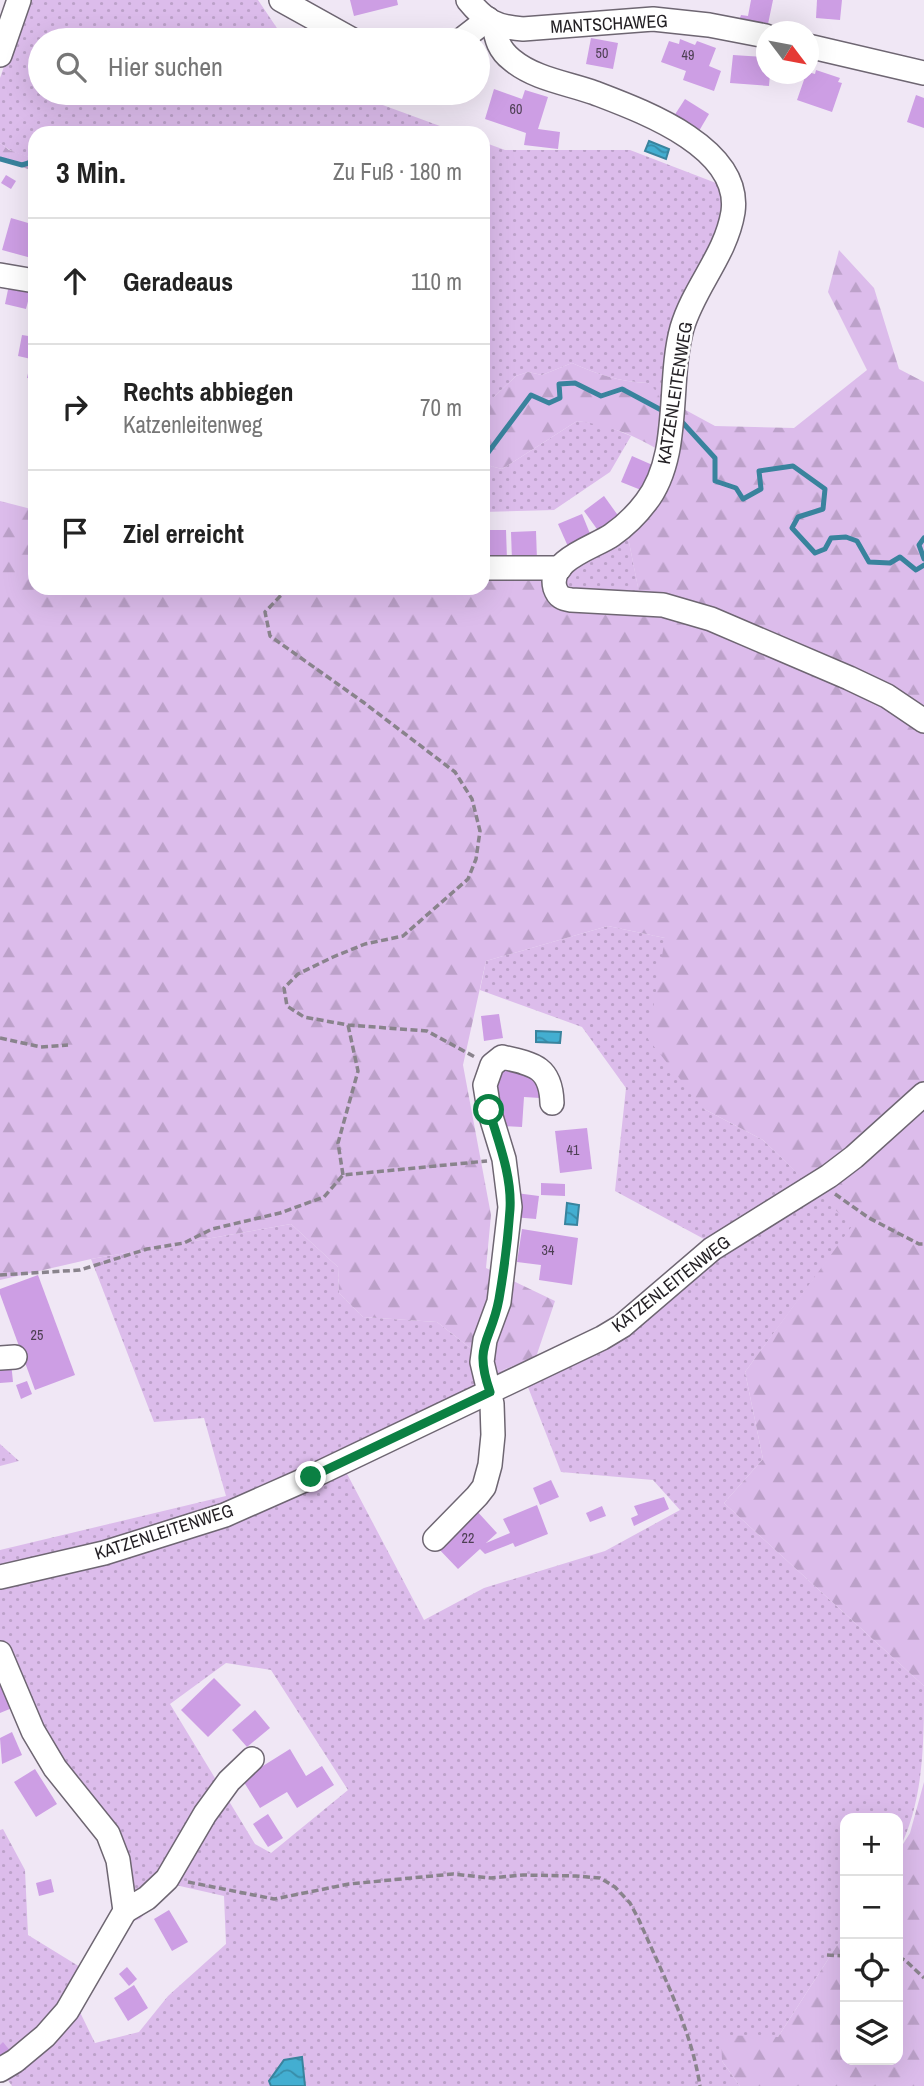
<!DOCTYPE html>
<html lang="de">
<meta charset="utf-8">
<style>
:root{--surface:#fff;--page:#f2f2f2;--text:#222;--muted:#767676;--line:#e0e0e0}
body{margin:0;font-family:"Archivo Narrow",sans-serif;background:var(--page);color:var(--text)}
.controls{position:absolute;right:21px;bottom:21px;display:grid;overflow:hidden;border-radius:14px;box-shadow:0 7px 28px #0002}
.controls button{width:63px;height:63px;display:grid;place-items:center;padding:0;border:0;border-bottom:2px solid var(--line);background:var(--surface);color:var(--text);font:35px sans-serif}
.compass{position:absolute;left:756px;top:21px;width:63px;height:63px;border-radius:50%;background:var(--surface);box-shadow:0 7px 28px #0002;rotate:122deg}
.stop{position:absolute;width:21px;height:21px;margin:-16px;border:5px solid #0b8043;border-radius:50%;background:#fff}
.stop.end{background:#0b8043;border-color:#fff;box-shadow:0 2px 7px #0008}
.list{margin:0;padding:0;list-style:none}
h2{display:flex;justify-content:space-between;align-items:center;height:91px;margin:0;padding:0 28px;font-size:30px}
h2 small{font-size:23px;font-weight:400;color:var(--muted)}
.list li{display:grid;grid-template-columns:46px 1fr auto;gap:21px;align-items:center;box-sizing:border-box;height:126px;padding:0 28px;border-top:2px solid var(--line)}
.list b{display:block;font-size:26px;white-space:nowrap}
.list p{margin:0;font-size:23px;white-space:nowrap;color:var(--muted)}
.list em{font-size:23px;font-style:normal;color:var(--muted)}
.icon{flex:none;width:38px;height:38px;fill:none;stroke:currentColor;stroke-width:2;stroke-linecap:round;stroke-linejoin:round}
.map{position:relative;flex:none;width:924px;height:2086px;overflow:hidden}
.search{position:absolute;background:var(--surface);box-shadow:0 7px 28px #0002;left:28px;top:28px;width:462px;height:77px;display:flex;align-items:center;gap:18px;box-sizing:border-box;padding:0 24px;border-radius:38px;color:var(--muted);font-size:26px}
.panel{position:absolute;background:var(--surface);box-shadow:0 7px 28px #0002;left:28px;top:126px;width:462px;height:469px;border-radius:21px}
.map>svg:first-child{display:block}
.grass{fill:url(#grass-dots);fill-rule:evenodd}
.forest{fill:url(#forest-firs)}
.water{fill:url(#water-waves);stroke:#39839d;stroke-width:2}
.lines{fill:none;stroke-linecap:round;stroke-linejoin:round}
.stream{stroke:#39839d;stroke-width:5}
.building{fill:#cd9ee4}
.minor-casing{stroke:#6e6672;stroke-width:26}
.path{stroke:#89838c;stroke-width:3.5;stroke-dasharray:7 3.5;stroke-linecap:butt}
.minor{stroke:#fff;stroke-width:23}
.route{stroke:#0b8043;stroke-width:9}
.labels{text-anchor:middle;stroke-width:5;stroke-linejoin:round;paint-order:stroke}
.number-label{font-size:14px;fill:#4d3f53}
.street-label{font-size:18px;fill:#221f23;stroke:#fff}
</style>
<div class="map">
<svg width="924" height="2086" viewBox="0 0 924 2086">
<defs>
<pattern id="grass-dots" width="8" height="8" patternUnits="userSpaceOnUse" patternTransform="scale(1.75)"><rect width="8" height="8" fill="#dcbceb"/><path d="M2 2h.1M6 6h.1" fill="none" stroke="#bca1c9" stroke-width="1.8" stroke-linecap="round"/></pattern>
<pattern id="forest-firs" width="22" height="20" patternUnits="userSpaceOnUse" patternTransform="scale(1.75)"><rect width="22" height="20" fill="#dcbceb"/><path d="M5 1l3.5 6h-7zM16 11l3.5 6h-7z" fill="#bca1c9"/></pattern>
<pattern id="water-waves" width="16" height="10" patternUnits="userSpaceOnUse" patternTransform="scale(1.75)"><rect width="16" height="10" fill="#43aed1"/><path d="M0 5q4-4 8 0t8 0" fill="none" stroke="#388da9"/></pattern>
</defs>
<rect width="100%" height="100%" fill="#f0e7f5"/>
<g class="grass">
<path d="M27 0H258L285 40H40V93H350L459 133H35V159C22 155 10 152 0 143V78Z"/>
<path d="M483 142 505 150H630L716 183 726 202 665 406 648 383C620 382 597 374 572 363L542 375 528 372 516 376 494 397H483Z"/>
<path d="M577 421 602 424 631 436 610 472 554 510 483 512V464L502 469Z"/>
<path d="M627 532 640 597 576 596 567 587 566 574Z"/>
<path d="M608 926 665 938 704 1109 763 1140 853 1226 745 1372 763 1459 724 1503 924 1686C924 1744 924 1801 898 1852V1818H845V1933L778 2037 722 2061 740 2086H12L0 2069V1830L3 1829 25 1870 28 1935 85 1970 107 1932 116 1898 108 1862 95 1831 0 1668V1550L226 1496 204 1418 154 1422 91 1259 291 1224 338 1267 339 1293 363 1317 437 1322 500 1371 587 1339 677 1270 704 1239 615 1191 626 1088 582 1027 480 990 486 961ZM526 1382 561 1472 653 1480 680 1510 605 1551 484 1588 424 1620 345 1470ZM226 1663 271 1670 348 1790 271 1853 255 1844 170 1704ZM171 1884 224 1896 226 1944 168 1996 139 2032 95 2043 77 2006 126 1923 140 1919Z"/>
<path d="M0 1444 19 1461 0 1466Z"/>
</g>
<g class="forest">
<path d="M0 143 9 150 35 159V172L0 158Z"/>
<path d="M839 250 874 288 899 369 924 382V1686L724 1503 763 1459 745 1372 852 1226 763 1140 704 1109 648 1039 665 938 608 926 486 961 463 1065 491 1215 486 1268 555 1301 536 1357 500 1371 437 1322 363 1317 339 1293 338 1267 291 1224 91 1259 0 1280V501L35 510V588H483V577L542 576 545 598 643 613 627 532 680 407 715 426 794 428 867 370 828 292Z"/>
<path d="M572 363C597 374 620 382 648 383 671 402 664 426 663 453 636 435 608 425 577 421L502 469 483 464V397H494L516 376 528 372 542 375Z"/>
<path d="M924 1782V2086H740L722 2061 721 2035 778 2037 845 1933V2060H898V1852L910 1833Z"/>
</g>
<g class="water">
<path d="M649 141 669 149 666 159 645 151Z"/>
<path d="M536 1031 561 1032 560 1043 536 1042Z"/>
<path d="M567 1203 579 1205 577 1225 565 1224Z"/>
<path d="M302 2057 305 2086H271L269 2081 284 2060Z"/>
</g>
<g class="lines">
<g class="stream">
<path d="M0 159 22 165 35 161"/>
<path d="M676 419 683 423 715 458V481L736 488 743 499 761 489 759 471 793 466 825 489 823 509 798 517 792 528 815 553 825 549 831 538 846 537 857 541 869 562 890 563 900 557 916 570 924 565"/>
<path d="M483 451 487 454 531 395 549 403 560 398 559 384 575 383 601 396 622 389 665 412"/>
<path d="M924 538 919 545 924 559"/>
</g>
</g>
<g class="building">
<path d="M350 0H397L398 5 354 16Z"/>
<path d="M751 0H773L768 24 740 18 741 15 748 16Z"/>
<path d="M817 0H842L840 20 816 18Z"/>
<path d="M591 38 618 43 613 69 586 64Z"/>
<path d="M680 39 695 45 697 41 716 48 709 66 721 71 714 91 683 80 686 71 661 62 669 41 679 44Z"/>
<path d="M733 55 766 57V74H770L769 86 730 83Z"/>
<path d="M816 70 840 78 838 82 842 83 832 112 797 100 806 74 808 72 815 74Z"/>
<path d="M494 89 522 99 525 90 548 97 538 129 560 132 558 149 524 145 526 133 485 119Z"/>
<path d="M916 95 924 98V128L907 122Z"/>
<path d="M685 99 709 114 699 131 674 116Z"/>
<path d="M6 175 16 181 11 189 1 183Z"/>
<path d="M11 218 35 225V259L2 250Z"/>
<path d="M9 285 31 290 26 309 5 304Z"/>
<path d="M22 335 35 337V379L27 378 31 359 18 356Z"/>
<path d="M632 456 657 467 646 492 621 482Z"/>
<path d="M604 496 622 521 602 536 584 511Z"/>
<path d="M582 514 593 541 570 551 558 524Z"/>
<path d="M483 530H506L507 560 483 561Z"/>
<path d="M536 531 537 560 512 561 511 532Z"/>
<path d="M499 1014 503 1038 484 1041 481 1016Z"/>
<path d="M497 1064 542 1075 540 1098 524 1097 522 1127 502 1126 503 1112H493Z"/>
<path d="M587 1128 592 1169 560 1173 555 1131Z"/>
<path d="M541 1183 565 1184V1196L541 1195Z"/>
<path d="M516 1193 539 1196 536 1219 513 1217Z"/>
<path d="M522 1229 578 1238 572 1285 539 1280 541 1265 517 1262Z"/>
<path d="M38 1275 75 1375 35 1390 0 1294V1289Z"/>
<path d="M11 1362 13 1382 0 1383V1363Z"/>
<path d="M27 1381 32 1394 21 1399 16 1385Z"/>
<path d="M551 1480 559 1497 540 1505 533 1488Z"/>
<path d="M664 1497 669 1509 634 1526 631 1518 638 1515 634 1506Z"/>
<path d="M537 1505 548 1534 515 1547 513 1543 485 1554 480 1549 458 1569 436 1546 475 1509 497 1533 486 1543 510 1533 503 1519Z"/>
<path d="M602 1506 606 1516 590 1522 586 1513Z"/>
<path d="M214 1678 241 1705 208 1737 181 1710Z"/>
<path d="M0 1680 12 1708 0 1713Z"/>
<path d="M255 1710 270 1728 247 1747 232 1730Z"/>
<path d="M12 1732 22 1755 2 1764 0 1738Z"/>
<path d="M290 1749 306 1776 322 1766 334 1785 297 1808 287 1792 260 1808 242 1779Z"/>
<path d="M35 1769 57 1804 36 1817 14 1782Z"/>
<path d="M268 1814 283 1838 268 1847 253 1824Z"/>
<path d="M51 1879 54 1892 39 1896 36 1883Z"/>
<path d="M169 1910 188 1942 172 1951 154 1919Z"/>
<path d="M127 1967 137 1979 129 1986 119 1974Z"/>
<path d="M134 1985 148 2008 128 2021 114 1998Z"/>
<path d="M3 2042 11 2052 0 2062V2045Z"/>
</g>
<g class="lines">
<g class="minor-casing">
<g id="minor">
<path d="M281 0 353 40"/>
<path d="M468 0C485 21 496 27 523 29L653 19 709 25 766 36"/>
<path d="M494 24C496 39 499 50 512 60 535 79 567 83 595 93 642 111 742 147 733 212 726 255 694 287 682 328 667 382 682 456 646 502 637 514 625 526 612 535 595 547 547 560 555 588 558 597 563 599 571 600L663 605 711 619 849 678 887 696 924 721"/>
<path d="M461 40 488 19"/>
<path d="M808 46 924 73"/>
<path d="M0 55 19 0"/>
<path d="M0 275 35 281"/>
<path d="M483 568H560"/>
<path d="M0 1358 15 1357"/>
<path d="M435 1539 477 1496 484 1487 490 1465 493 1435 492 1404 482 1362 485 1340 499 1302 510 1207 504 1159 489 1110 485 1085 492 1065 502 1057C534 1064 551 1067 552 1103"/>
<path d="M0 1577 104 1553 225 1515 311 1477 602 1338 622 1326 712 1249 829 1176 854 1157 924 1094"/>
<path d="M0 1653 33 1731 55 1768 108 1834 118 1860 125 1911 67 2011 45 2036 15 2061 0 2070"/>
<path d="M125 1911 147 1898 167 1879 205 1814 229 1781 252 1759"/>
</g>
</g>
<g class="path">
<path d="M288 588 265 612 270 636 363 702 455 772 472 799 480 831 476 859 468 879 403 936 365 944 333 957 298 974 284 988 287 1006 304 1017 348 1025 427 1031 475 1057"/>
<path d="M0 1038 41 1047 68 1045"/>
<path d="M343 1175 338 1143 358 1071 348 1025"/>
<path d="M835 1194 869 1218 919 1244H924"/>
<path d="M0 1275 80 1270 147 1249 184 1243 212 1229 280 1213 324 1197 343 1175 487 1161"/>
<path d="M188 1882 274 1899 349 1884 453 1874 491 1878 523 1875 576 1876 600 1878 615 1887 630 1903 639 1920C662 1973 691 2028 700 2086"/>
<path d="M827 1955 845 1956"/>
<path d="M898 1957 905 1960 924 1978"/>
</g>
<use href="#minor" class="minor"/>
</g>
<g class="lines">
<path class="route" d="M311 1477 490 1392C473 1343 491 1343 499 1299 504 1270 508 1239 510 1209 512 1175 498 1141 489 1110"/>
</g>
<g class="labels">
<g class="number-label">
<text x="602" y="58">50</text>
<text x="688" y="60">49</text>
<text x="516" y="114">60</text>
<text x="573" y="1155">41</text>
<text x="548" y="1255">34</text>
<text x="37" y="1340">25</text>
<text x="468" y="1543">22</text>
</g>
<g class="street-label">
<text transform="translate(609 24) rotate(-3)" y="6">MANTSCHAWEG</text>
<text transform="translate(675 393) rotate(-81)" y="6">KATZENLEITENWEG</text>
<text transform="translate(671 1284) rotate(-38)" y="6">KATZENLEITENWEG</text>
<text transform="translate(164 1532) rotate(-18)" y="6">KATZENLEITENWEG</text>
</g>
</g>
</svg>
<div class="controls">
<button>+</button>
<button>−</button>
<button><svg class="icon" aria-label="locate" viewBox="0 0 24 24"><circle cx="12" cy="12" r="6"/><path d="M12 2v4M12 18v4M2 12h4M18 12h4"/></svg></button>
<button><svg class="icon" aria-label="layers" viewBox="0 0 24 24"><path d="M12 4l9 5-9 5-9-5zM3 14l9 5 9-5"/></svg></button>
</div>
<svg class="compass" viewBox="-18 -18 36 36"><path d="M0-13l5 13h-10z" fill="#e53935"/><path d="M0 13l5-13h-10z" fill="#767676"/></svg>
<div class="stop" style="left:489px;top:1110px"></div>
<div class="stop end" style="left:311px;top:1477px"></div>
<div class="search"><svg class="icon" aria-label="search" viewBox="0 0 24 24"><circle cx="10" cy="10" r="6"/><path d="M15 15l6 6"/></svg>Hier suchen</div>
<section class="panel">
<h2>3 Min.<small>Zu Fuß · 180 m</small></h2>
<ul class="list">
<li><svg class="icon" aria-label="ahead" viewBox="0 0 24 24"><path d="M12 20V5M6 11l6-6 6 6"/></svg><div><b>Geradeaus</b></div><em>110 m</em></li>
<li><svg class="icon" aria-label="right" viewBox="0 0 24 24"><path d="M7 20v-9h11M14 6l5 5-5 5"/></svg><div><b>Rechts abbiegen</b><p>Katzenleitenweg</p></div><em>70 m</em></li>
<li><svg class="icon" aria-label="arrive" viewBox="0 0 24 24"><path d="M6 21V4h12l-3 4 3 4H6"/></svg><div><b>Ziel erreicht</b></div></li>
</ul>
</section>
</div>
